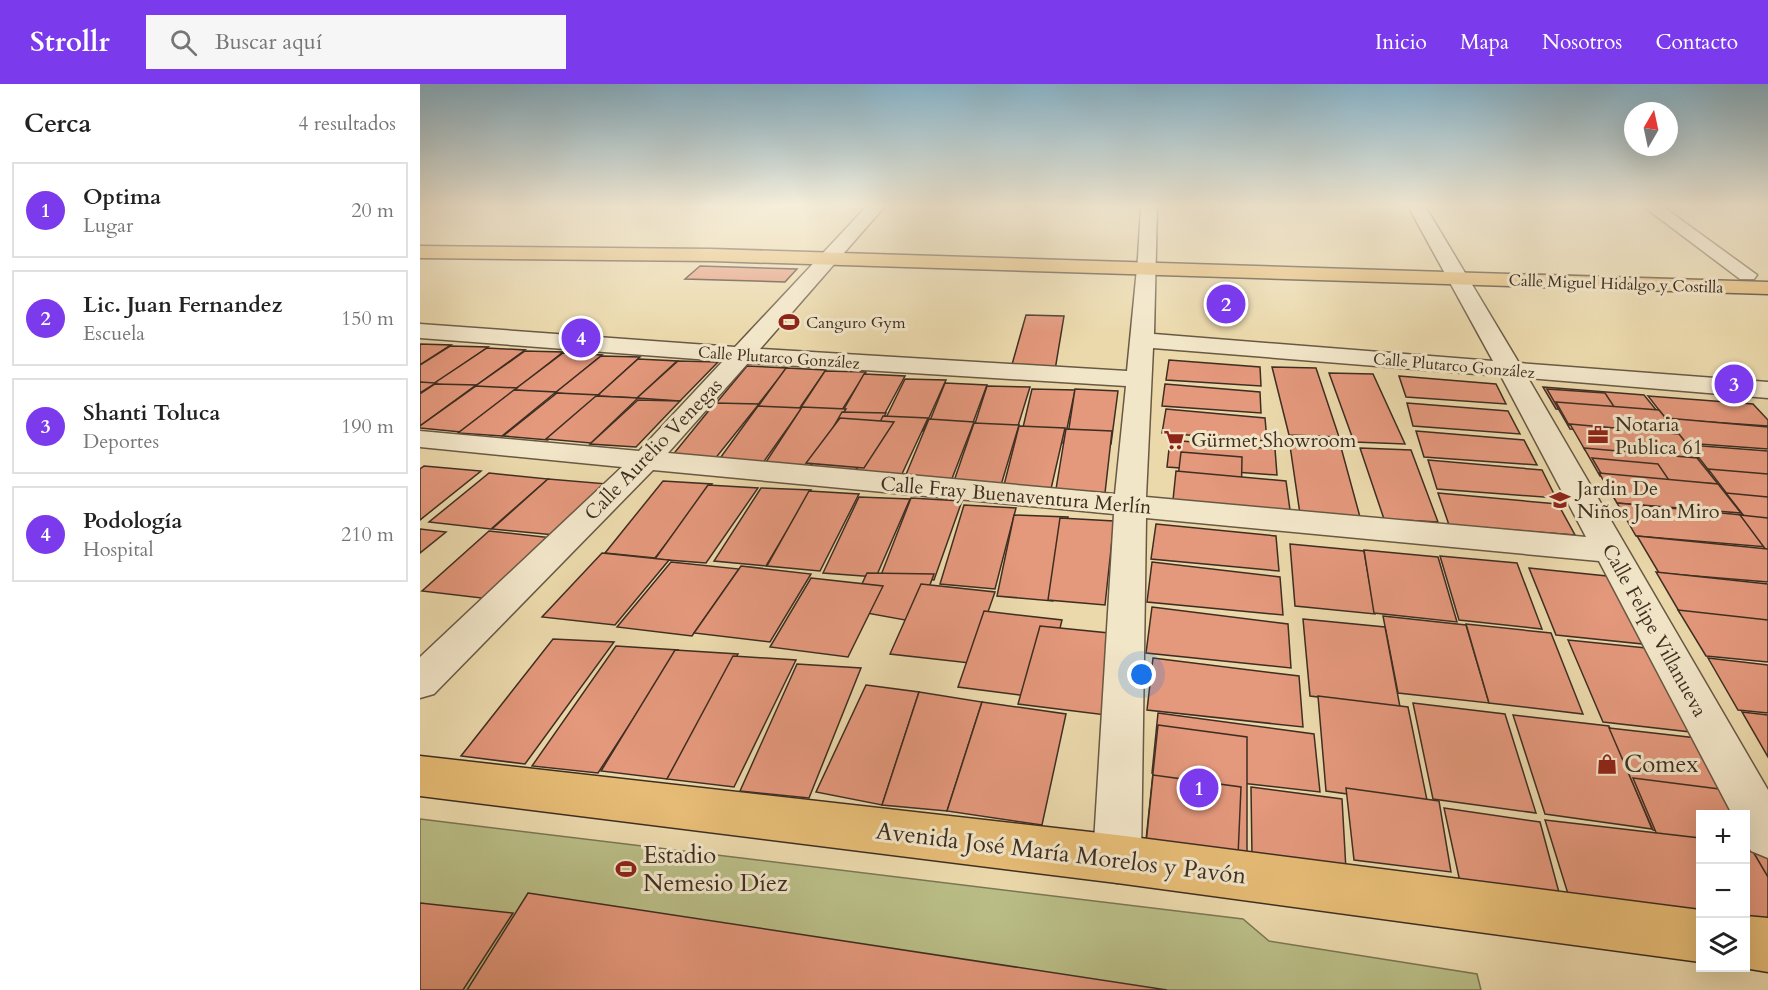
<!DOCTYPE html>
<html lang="es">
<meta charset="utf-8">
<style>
:root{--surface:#fff;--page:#f6f6f6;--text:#222;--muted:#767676;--line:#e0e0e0;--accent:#7c3aed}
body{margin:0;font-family:Cardo,serif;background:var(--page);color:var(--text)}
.controls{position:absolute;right:18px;bottom:18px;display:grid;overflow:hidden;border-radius:0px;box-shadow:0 6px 24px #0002}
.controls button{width:54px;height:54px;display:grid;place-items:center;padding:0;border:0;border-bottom:2px solid var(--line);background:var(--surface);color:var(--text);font:30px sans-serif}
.compass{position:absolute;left:1204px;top:18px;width:54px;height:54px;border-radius:50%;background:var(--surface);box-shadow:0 6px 24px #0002;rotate:9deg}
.you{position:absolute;left:722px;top:591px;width:21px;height:21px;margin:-15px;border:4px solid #fff;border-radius:50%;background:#1a73e8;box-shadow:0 0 0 9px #1a73e833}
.badge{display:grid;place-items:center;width:39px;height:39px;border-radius:50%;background:var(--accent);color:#fff;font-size:20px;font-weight:700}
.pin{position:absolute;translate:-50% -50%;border:3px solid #fff;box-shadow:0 2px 6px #0006}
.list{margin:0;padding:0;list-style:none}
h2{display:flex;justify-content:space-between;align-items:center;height:78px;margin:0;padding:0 24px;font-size:26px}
h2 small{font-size:20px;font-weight:400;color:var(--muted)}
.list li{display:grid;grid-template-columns:39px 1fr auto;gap:18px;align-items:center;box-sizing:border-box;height:96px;margin:0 12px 12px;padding:0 12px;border:2px solid var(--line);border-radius:0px}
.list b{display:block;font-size:22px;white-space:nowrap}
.list p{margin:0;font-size:20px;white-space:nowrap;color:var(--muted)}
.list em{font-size:20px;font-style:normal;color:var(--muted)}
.icon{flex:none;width:33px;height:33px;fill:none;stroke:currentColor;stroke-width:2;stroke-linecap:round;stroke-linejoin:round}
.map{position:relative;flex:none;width:1348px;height:906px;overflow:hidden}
header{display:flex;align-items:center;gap:36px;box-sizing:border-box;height:84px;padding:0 30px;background:var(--accent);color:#fff}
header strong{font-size:28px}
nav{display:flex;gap:33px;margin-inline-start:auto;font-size:21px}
.search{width:420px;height:54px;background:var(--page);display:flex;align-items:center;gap:15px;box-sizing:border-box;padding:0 21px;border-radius:0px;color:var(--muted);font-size:22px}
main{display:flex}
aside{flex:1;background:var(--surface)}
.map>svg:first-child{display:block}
.green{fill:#babe87;stroke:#7c7654;stroke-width:1.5}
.building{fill:#e4987c;stroke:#3e2e22;stroke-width:1.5}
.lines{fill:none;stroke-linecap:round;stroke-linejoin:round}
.minor-casing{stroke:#695944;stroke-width:3}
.major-casing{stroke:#3e2e22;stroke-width:3}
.minor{fill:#f2e6c9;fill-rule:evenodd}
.major{fill:#e6bc76;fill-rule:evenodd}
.labels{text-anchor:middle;stroke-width:6;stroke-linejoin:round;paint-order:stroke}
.far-street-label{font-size:16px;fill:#3e2e22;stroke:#f2e6c9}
.far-poi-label{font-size:16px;fill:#3e2e22;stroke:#f2e6c9;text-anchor:start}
.poi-label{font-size:20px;fill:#3e2e22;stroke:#f2e6c9;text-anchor:start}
.street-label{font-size:20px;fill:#3e2e22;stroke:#f2e6c9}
.near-poi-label{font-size:24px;fill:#3e2e22;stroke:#f2e6c9;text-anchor:start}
.near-street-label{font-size:24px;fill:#3e2e22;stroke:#f2e6c9}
</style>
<header>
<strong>Strollr</strong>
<div class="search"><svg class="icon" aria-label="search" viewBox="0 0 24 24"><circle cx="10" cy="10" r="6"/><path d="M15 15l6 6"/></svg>Buscar aquí</div>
<nav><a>Inicio</a><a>Mapa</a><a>Nosotros</a><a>Contacto</a></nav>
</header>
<main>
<aside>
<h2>Cerca<small>4 resultados</small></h2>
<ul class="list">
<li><span class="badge">1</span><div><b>Optima</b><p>Lugar</p></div><em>20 m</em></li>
<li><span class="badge">2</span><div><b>Lic. Juan Fernandez</b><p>Escuela</p></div><em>150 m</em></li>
<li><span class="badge">3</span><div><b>Shanti Toluca</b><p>Deportes</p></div><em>190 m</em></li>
<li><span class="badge">4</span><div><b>Podología</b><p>Hospital</p></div><em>210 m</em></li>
</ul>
</aside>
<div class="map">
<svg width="1348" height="906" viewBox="0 0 1348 906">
<rect width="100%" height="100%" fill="#ebd9ac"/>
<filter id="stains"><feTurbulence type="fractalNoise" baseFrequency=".00333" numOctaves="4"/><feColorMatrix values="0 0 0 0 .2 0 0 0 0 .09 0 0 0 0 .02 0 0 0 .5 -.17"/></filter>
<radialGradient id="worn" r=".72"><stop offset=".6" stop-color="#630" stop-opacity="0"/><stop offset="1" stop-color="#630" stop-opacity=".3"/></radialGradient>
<path class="green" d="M0 735 823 835 849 857 1057 890 1061 906H0Z"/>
<g class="building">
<path d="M280 182 377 185 365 198 265 195Z"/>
<path d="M606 231 644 232 635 286 591 284Z"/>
<path d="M0 260 31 261 0 281Z"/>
<path d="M30 262 68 263 14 300 0 299V281Z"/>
<path d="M67 264 105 266 54 303 13 300Z"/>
<path d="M105 267 143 268 95 306 54 303Z"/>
<path d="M143 269 182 271 136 309 94 306Z"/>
<path d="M181 272 220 273 177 312 135 309Z"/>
<path d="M218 275 257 277 217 314 177 312Z"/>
<path d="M749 276 840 283 841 302 746 296Z"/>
<path d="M258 277 298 278 260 317 217 314Z"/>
<path d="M327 282 367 284 329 332 288 329Z"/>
<path d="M852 283 896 284 919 353 869 351Z"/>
<path d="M366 284 406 286 372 335 331 332Z"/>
<path d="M405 287 446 288 415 337 374 334Z"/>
<path d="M909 289 953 290 985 360 934 358Z"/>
<path d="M444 290 485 292 458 342 416 339Z"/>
<path d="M979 292 1076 300 1086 320 986 313Z"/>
<path d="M485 295 526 296 503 347 461 344Z"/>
<path d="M0 298 16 299 0 309Z"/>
<path d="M525 299 567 301 548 352 505 349Z"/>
<path d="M15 300 56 301 0 342V310Z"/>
<path d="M745 300 840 308 841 329 742 322Z"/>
<path d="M56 302 97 304 41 348 0 344V342Z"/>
<path d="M567 302 610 303 594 355 551 352Z"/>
<path d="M1123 303 1224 311 1241 332 1136 325Z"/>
<path d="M612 305 655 306 644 359 600 356Z"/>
<path d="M655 305 698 307 691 360 647 357Z"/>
<path d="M1127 305 1185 309 1212 350 1150 345Z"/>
<path d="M94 306 136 308 82 352 38 349Z"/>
<path d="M137 309 179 311 128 356 83 352Z"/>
<path d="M176 312 218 314 171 359 126 355Z"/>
<path d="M1228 312 1333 320 1348 336V342L1246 335Z"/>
<path d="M218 316 260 317 216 363 170 360Z"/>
<path d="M1136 318 1239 326 1257 348 1149 341Z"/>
<path d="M295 319 339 320 294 376 251 373Z"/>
<path d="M987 319 1088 327 1100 350 993 342Z"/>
<path d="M338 322 382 324 342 380 298 377Z"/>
<path d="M382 323 426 325 390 382 346 378Z"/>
<path d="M746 325 845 334 847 357 742 349Z"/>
<path d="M422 328 466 329 435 387 390 384Z"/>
<path d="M463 332 508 334 481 392 435 389Z"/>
<path d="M420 334 474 338 444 384 386 379Z"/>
<path d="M1246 334 1348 343V365L1265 359Z"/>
<path d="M509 335 554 338 531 397 485 393Z"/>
<path d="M554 339 599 341 581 401 534 397Z"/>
<path d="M1150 340 1259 350 1278 374 1165 366Z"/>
<path d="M599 342 645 344 631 405 584 401Z"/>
<path d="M646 345 692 347 685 409 636 405Z"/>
<path d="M996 347 1104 356 1117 381 1004 373Z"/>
<path d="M869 355 919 356 940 433 880 430Z"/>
<path d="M750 356 855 365 857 391 747 383Z"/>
<path d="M1269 361 1348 367V392L1290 388Z"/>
<path d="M940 364 991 366 1018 438 964 435Z"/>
<path d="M1164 364 1277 374 1298 400 1180 392Z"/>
<path d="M761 368 822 373 821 425 755 419Z"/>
<path d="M1172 374 1238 380 1274 433 1203 427Z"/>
<path d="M1008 376 1122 386 1136 414 1017 405Z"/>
<path d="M4 382 61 387 0 436V385Z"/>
<path d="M1288 385 1348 390V418L1311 415Z"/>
<path d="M756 387 866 397 870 426 753 416Z"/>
<path d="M69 389 128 395 71 445 9 438Z"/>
<path d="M1179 389 1298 400 1321 429 1197 419Z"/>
<path d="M128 395 188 400 135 451 72 445Z"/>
<path d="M243 397 292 400 235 474 185 469Z"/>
<path d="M288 401 338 404 286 479 235 475Z"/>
<path d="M341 404 391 406 346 482 294 477Z"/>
<path d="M389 407 439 410 400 487 347 482Z"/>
<path d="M1018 409 1138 420 1155 451 1029 441Z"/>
<path d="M1306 409 1348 413V443L1331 441Z"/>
<path d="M439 413 490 415 456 493 403 489Z"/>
<path d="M491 414 542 417 514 496 461 491Z"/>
<path d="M1197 419 1322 431 1347 463 1216 452Z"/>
<path d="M544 421 596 424 575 505 520 500Z"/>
<path d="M594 431 648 433 633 517 577 512Z"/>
<path d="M1320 431 1348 434V466H1346Z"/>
<path d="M640 434 694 437 685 521 628 516Z"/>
<path d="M736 440 856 452 859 487 731 475Z"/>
<path d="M0 445 26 448 0 469Z"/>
<path d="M69 447 133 454 70 515 2 507Z"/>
<path d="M1217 452 1348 465V498L1239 489Z"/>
<path d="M870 460 944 467 955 530 875 522Z"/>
<path d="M944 466 1018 473 1037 538 954 529Z"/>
<path d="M182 469 249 476 195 541 122 533Z"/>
<path d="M1020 472 1097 479 1122 545 1039 536Z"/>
<path d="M251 478 319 485 272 552 197 543Z"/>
<path d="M732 478 860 493 863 531 727 518Z"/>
<path d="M321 482 391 490 350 558 274 549Z"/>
<path d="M1109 484 1187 492 1223 560 1136 551Z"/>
<path d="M1236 488 1348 500V537L1260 529Z"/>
<path d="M447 489 514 490 496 538 430 526Z"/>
<path d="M391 494 463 502 428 573 350 563Z"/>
<path d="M501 500 575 508 550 579 470 570Z"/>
<path d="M732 523 868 540 871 584 726 569Z"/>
<path d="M1258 526 1348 536V578L1286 572Z"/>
<path d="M564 527 642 536 623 614 538 603Z"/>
<path d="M963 532 1046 541 1069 619 978 609Z"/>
<path d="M883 535 965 543 980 623 890 612Z"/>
<path d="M1046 540 1131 549 1163 630 1069 619Z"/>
<path d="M620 542 699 550 686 631 598 620Z"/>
<path d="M133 555 194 558 105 680 41 672Z"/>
<path d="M1148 556 1236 565 1280 649 1183 638Z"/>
<path d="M196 562 258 566 178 689 112 682Z"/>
<path d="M255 566 318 570 247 695 181 687Z"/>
<path d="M313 572 376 576 314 703 247 695Z"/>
<path d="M733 574 879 592 883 643 727 626Z"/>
<path d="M1288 574 1348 581V629L1318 626Z"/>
<path d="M377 580 441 584 389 714 320 707Z"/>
<path d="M446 601 499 608 462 721 396 708Z"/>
<path d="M499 608 562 618 527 727 462 721Z"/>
<path d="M898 612 988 623 1008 721 906 707Z"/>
<path d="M562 618 646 630 622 741 527 727Z"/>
<path d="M993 619 1085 630 1116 729 1013 715Z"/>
<path d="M1322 628 1348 631V673Z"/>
<path d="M738 629 894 650 900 708 732 689Z"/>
<path d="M1093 631 1189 642 1232 745 1125 730Z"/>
<path d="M738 641 827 653V771L726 756Z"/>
<path d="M1189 644 1286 655 1343 761 1326 758V730H1280V752L1233 746Z"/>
<path d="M733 691 821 703 818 772 726 760Z"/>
<path d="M1213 694 1315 707 1348 770V836L1326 833V730H1280V826L1268 824Z"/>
<path d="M831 703 922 715 926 786 832 773Z"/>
<path d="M926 704 1019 717 1031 788 934 776Z"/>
<path d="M1024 724 1120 738 1140 812 1040 798Z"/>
<path d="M1125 736 1280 754V828L1149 813Z"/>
<path d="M1326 759H1328L1348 793V836L1326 833Z"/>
<path d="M108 809 747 906H47Z"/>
<path d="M0 819 93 829 43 906H0Z"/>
</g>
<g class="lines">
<g class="minor-casing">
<g id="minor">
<path d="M447 122H465L340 265 707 287 718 174 721 122H737L734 250 1073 277 988 122H1005L1099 279 1348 298V314L1108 294 1348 706V774L1331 767 1326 757V730H1312L1179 477 726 434 721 775 714 792 697 799 680 792 673 775 694 430 233 386 14 610 0 614V573L202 383 0 363V347L219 367 303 277 0 254V240L315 263ZM733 264 1081 292 1166 453 726 413ZM328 279 706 302 695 410 248 369Z"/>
<path d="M1223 122H1242L1337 191 1334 195H1320Z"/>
</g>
</g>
<g class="major-casing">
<g id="major">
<path d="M0 162 292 165 1348 198V210L292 177 0 174Z"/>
<path d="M0 672 697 751 1280 826V878L697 799 0 712Z"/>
<path d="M1326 832 1348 834V888L1324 884H1326Z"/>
</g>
</g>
<use href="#minor" class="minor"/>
<use href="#major" class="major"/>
</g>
<linearGradient id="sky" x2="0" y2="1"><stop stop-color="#88b6ce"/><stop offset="0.49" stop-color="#f6eeda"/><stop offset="1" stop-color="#f6eeda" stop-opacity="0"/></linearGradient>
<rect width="1348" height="249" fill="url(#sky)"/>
<defs>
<g id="stadium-bare" transform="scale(1.62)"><path d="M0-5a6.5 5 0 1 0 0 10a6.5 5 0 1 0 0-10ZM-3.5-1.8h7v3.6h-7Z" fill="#8f2418" stroke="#f2e6c9" stroke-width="2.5" paint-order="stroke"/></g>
<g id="office-bare" transform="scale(1.62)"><path d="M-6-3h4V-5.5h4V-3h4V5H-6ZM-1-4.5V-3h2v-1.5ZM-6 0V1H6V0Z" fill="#8f2418" stroke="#f2e6c9" stroke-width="2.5" paint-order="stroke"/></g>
<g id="supermarket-bare" transform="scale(1.62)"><path d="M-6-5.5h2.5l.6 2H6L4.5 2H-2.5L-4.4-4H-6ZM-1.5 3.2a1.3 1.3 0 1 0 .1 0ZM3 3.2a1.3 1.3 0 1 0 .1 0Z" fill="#8f2418" stroke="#f2e6c9" stroke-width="2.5" paint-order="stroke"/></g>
<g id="school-bare" transform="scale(1.62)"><path d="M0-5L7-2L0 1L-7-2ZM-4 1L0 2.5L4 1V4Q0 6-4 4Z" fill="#8f2418" stroke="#f2e6c9" stroke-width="2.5" paint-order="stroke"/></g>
<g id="shop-bare" transform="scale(1.62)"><path d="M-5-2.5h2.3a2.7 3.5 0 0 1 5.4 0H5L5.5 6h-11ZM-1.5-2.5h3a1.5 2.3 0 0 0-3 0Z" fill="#8f2418" stroke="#f2e6c9" stroke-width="2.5" paint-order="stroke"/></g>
</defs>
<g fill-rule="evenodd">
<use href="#stadium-bare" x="369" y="238"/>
<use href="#office-bare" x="1178" y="351"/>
<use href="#supermarket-bare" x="754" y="356"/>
<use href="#school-bare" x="1140" y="416"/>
<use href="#shop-bare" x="1187" y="680"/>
<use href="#stadium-bare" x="206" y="785"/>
</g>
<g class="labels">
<g class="far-street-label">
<text transform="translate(1196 199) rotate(2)" y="6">Calle Miguel Hidalgo y Costilla</text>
<text transform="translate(359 273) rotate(4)" y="6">Calle Plutarco González</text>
<text transform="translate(1034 281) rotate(5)" y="6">Calle Plutarco González</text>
</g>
<g class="far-poi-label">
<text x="386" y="244">Canguro Gym</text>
</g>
<g class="poi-label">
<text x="1195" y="347">Notaria<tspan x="1195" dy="23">Publica 61</tspan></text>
<text x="771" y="363">Gürmet Showroom</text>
<text x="1157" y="411">Jardin De<tspan x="1157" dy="23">Niños Joan Miro</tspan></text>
</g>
<g class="street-label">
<text transform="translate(233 365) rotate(-46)" y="7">Calle Aurelio Venegas</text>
<text transform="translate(596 411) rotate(5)" y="7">Calle Fray Buenaventura Merlín</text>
<text transform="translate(1235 546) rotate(61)" y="7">Calle Felipe Villanueva</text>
</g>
<g class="near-poi-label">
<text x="1204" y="688">Comex</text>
<text x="223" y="779">Estadio<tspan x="223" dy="28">Nemesio Díez</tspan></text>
</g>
<g class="near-street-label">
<text transform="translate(641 769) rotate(7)" y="8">Avenida José María Morelos y Pavón</text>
</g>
</g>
<rect width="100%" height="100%" filter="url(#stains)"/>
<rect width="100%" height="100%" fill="url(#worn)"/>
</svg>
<div class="controls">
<button>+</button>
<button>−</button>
<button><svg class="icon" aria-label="layers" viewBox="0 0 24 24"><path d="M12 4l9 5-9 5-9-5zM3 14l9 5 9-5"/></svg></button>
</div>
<svg class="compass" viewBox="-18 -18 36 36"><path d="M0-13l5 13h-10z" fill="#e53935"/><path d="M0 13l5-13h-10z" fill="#767676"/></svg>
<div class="you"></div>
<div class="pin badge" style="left:779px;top:704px">1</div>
<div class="pin badge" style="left:806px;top:220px">2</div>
<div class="pin badge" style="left:1314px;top:300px">3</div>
<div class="pin badge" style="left:161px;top:254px">4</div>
</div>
</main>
